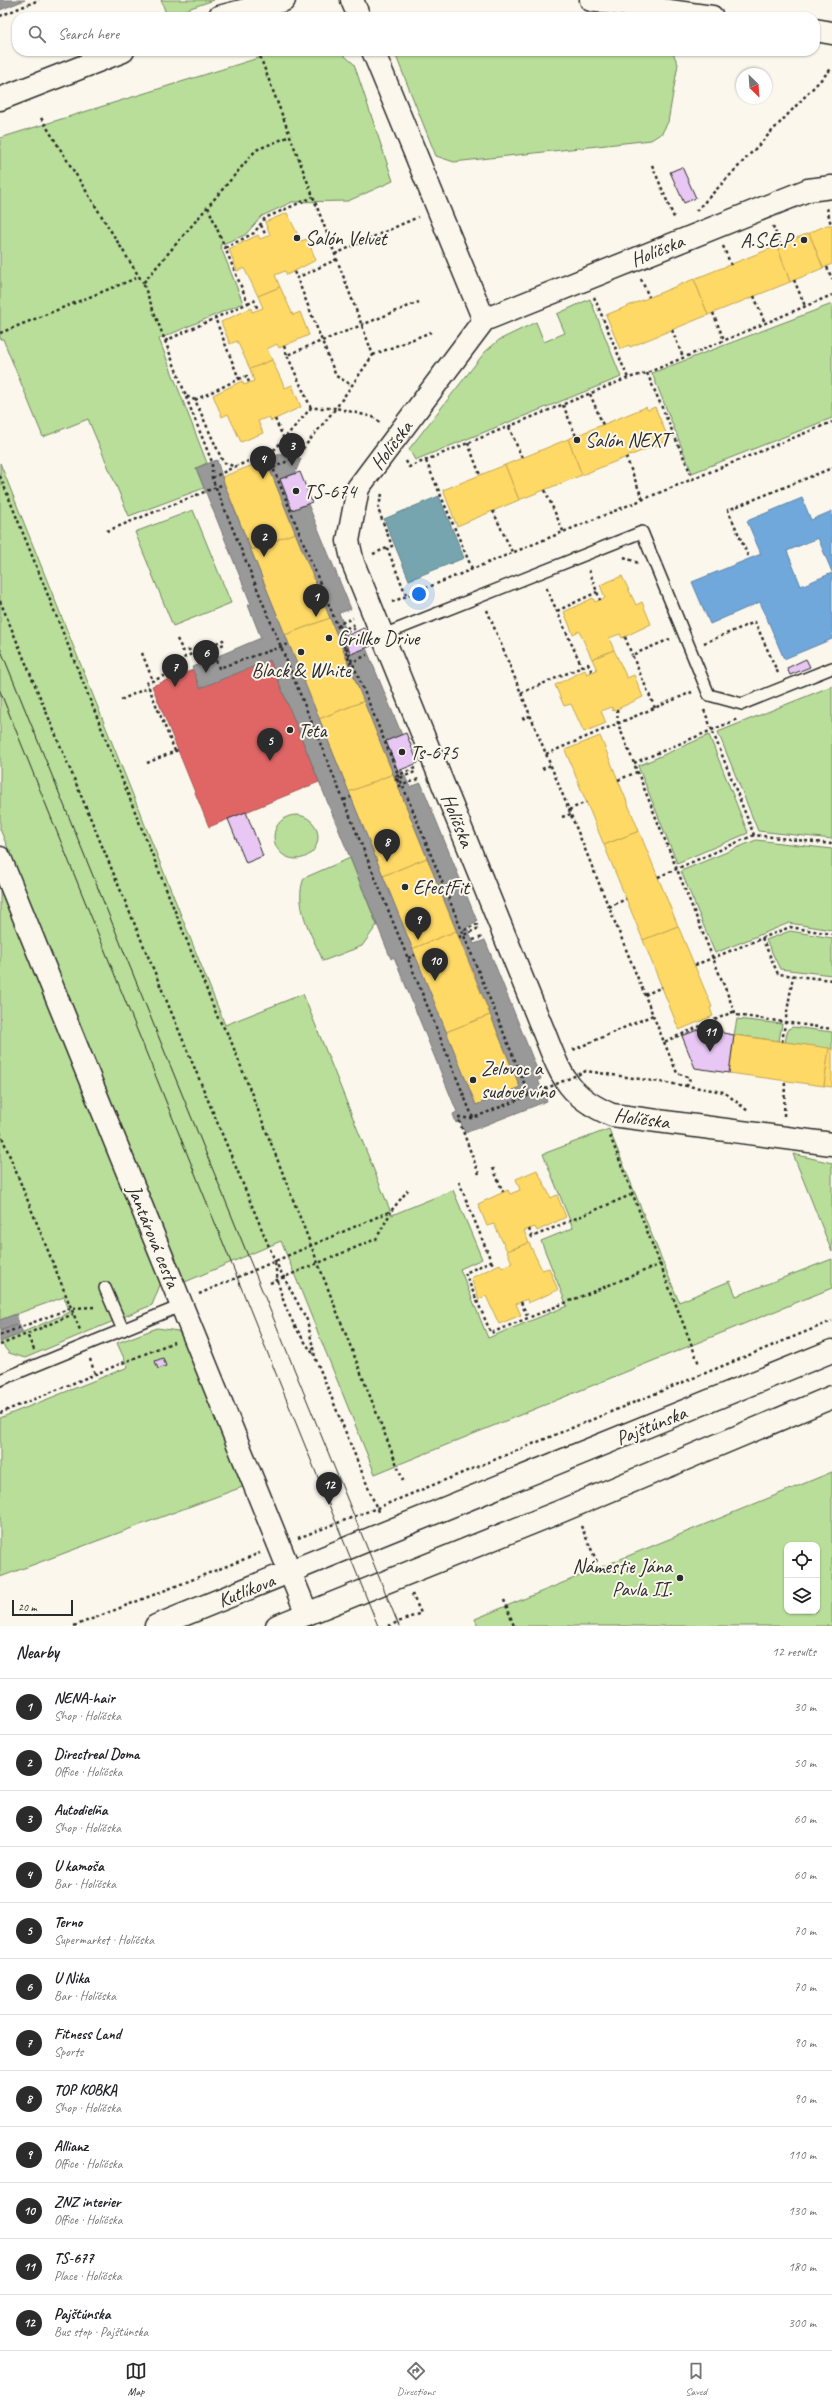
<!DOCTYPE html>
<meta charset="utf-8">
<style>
:root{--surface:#fff;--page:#f2f2f2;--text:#202124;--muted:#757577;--line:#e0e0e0;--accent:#2b2b2b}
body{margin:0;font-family:Caveat,sans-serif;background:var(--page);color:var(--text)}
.controls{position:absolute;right:12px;bottom:12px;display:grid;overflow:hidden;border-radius:8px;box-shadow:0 1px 3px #0004}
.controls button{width:36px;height:36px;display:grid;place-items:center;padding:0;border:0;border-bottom:1px solid var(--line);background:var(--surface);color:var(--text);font:20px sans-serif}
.compass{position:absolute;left:736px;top:68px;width:36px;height:36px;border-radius:50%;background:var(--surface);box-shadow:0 1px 3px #0004;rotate:155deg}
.scale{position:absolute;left:12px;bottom:10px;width:61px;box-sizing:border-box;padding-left:4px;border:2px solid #2b2b2b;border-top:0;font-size:11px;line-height:14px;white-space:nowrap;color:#2b2b2b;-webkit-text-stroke:3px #fbf7ec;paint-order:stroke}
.you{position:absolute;left:419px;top:594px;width:14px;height:14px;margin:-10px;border:3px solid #fff;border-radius:50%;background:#1a73e8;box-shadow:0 0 0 6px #1a73e833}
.badge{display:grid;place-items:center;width:26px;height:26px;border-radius:50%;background:var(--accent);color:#fff;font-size:13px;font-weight:700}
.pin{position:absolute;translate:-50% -33px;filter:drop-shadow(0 1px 2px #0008)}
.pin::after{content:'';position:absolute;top:21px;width:14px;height:12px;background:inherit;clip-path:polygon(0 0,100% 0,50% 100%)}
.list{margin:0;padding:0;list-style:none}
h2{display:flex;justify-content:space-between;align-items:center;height:52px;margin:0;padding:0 16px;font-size:17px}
h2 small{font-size:13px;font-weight:400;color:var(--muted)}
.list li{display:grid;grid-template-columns:26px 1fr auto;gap:12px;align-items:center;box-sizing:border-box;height:56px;padding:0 16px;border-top:1px solid var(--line)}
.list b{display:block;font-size:15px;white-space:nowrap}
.list p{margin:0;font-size:13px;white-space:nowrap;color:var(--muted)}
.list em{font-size:13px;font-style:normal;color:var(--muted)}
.icon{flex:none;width:22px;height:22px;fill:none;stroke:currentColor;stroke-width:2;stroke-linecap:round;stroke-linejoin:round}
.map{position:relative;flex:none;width:832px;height:1626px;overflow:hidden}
.search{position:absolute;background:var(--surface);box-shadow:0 1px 3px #0004;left:12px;right:12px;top:12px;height:44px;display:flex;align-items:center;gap:10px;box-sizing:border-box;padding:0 14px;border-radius:16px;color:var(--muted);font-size:15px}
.sheet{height:724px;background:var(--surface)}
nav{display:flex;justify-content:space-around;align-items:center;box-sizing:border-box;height:56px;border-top:1px solid var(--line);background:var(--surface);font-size:11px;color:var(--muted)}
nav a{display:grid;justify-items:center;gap:2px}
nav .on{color:var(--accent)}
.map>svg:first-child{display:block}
.green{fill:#b8de99;stroke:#728462;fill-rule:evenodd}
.homes{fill:#ffd966;stroke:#bfa554}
.shops{fill:#e06666;stroke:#aa5454}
.schools{fill:#6fa8dc;stroke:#5b82a7}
.public{fill:#76a5af;stroke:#608087}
.industry{fill:#999;stroke:#787878}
.building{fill:#e8c7f4;stroke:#2b2b2b}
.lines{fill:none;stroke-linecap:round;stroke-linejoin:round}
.lane-casing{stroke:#2b2b2b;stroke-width:14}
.street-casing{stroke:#2b2b2b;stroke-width:25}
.secondary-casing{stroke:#2b2b2b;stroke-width:25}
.path{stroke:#2b2b2b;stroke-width:2.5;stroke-dasharray:3 3;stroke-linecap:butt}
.lane{stroke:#fbf7ec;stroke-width:11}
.street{stroke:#fbf7ec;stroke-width:22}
.secondary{stroke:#fbf7ec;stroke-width:22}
.tram{stroke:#2b2b2b;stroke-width:1}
.path-bridge{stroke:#2b2b2b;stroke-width:2.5;stroke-dasharray:3 3;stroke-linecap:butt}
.poi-dot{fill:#2b2b2b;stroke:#fbf7ec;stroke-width:1.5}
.labels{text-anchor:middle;stroke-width:4;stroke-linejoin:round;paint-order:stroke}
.poi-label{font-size:20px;fill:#2b2b2b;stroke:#fbf7ec;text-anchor:start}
.street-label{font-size:20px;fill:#2b2b2b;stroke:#fbf7ec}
</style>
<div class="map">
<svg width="832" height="1626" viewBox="0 0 832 1626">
<rect width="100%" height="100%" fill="#fbf7ec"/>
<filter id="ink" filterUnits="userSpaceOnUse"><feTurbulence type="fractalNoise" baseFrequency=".025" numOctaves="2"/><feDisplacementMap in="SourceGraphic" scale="8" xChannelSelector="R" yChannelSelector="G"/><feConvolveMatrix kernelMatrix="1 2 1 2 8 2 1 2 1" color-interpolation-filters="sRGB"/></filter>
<g filter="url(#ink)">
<g class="green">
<path d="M161 0H214L167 16Z"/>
<path d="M281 51H339L354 64 393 181 348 201 292 202 262 216 245 235 220 245 243 303 159 339 207 463 196 468 204 488 129 516 88 419 43 437 3 339H0V138Z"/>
<path d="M394 51H672L678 64 668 122 662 133 651 140 454 162 436 156Z"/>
<path d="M590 299 621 377 415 460 409 449 485 352 499 340 536 322 544 342 565 333 557 314Z"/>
<path d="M832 304V418L692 473 652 373Z"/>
<path d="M0 463 225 1025 303 994 392 1215 453 1190 482 1259 460 1269 488 1338 567 1306 541 1241 573 1228 543 1154 609 1129 679 1302 730 1281 736 1296 832 1259V1288L375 1474 281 1241 185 1282 0 829Z"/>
<path d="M193 510 231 603 173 626 135 532Z"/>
<path d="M832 686V839L758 831 718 732Z"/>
<path d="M709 735 748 833 677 863 638 766Z"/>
<circle cx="296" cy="837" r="22"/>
<path d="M756 840 832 849V930L789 923 715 953 681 871Z"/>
<path d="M350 858 377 925 362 946 323 961C312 935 293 906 304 878Z"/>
<path d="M0 881 162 1280 152 1305 25 1358 9 1353 0 1342 70 1312 64 1297 0 1320Z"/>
<path d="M790 931 832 938V975L780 969 766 940Z"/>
<path d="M737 1019 782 1024 779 1041 734 1035Z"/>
<path d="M793 1027 832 1032V1049L785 1042 788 1029Z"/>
<path d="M793 1154 832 1163V1252Z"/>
<path d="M157 1328 178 1331 187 1342 245 1486 0 1577V1418L128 1367 117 1343Z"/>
<path d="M832 1472V1626H478L475 1619ZM787 1545H817V1611H787Z"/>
</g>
<g class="homes">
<path d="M287 213 301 241 307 239 316 260 287 275 285 271 275 275 280 287 258 296 244 268 237 271 229 249 258 235 260 239 270 235 265 222Z"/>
<path d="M827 225H832V264L823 268 809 233Z"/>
<path d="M809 233 823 268 790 282 777 246Z"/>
<path d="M777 246 790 282 708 315 694 279Z"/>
<path d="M694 279 708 315 630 347 629 345 620 349 606 315Z"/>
<path d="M280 287 293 315 300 312 309 335 279 348 277 344 267 349 272 360 250 369 237 341 230 344 221 322 251 308 252 312 263 308 258 296Z"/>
<path d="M272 360 285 388 292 385 301 407 271 421 269 417 258 421 263 433 241 442 228 414 222 417 213 395 242 381 244 385 254 381 250 369Z"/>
<path d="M646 407 648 410 655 407 669 440 582 475 568 439Z"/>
<path d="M568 439 582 475 519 500 505 465Z"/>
<path d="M266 460 295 533 251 550 222 477Z"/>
<path d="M505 465 519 500 457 526 443 490Z"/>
<path d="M295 533 330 618 285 635 251 550Z"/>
<path d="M622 576 636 605 642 602 651 624 622 638 620 634 609 638 614 650 592 659 579 631 573 634 564 612 593 598 595 602 605 598 600 585Z"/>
<path d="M330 618 364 701 319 719 285 635Z"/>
<path d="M614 650 627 678 634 675 643 697 613 711 612 707 601 711 606 723 584 732 571 704 564 706 555 685 585 670 587 674 597 670 592 659Z"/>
<path d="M364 701 393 774 349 792 319 719Z"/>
<path d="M600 736 639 831 604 845 565 750Z"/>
<path d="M393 774 427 858 383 876 349 792Z"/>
<path d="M639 831 678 926 643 940 604 845Z"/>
<path d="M427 858 456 931 412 949 383 876Z"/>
<path d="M678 926 712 1007 710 1008 713 1016 679 1030 643 940Z"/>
<path d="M456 931 490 1015 446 1032 412 949Z"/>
<path d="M490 1015 520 1087 476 1105 446 1032Z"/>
<path d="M734 1035 829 1048 824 1086 729 1073Z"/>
<path d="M829 1048 832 1049V1087L824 1086Z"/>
<path d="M537 1170 551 1198 557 1195 566 1217 537 1231 535 1227 524 1231 529 1243 507 1251 494 1224 487 1226 478 1204 508 1190 510 1194 520 1190 516 1179Z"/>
<path d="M529 1243 542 1270 549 1268 558 1290 528 1303 527 1299 516 1304 521 1315 499 1324 486 1296 479 1299 471 1278 500 1264 502 1267 512 1263 507 1251Z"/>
</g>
<path class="shops" d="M270 660 319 782 209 827 152 686 193 670 200 688Z"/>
<path class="schools" d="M802 498 811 520 832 511V572L818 538 787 551 801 586 832 573V639L784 659 760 602 710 624 692 582 761 554 747 521Z"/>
<path class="public" d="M439 496 464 558 409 580 384 519Z"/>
<g class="industry">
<path d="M0 0H25L0 10Z"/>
<path d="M287 451 301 459 295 473 280 479 292 510 308 504 351 609 339 613 348 635 344 637 351 654 366 648 402 735 386 741 398 771 402 770 410 787 421 783 477 921 467 927 474 944 485 940 541 1079 538 1080 547 1101 465 1133 460 1121 456 1123 453 1114 457 1112 394 957 391 959 270 660 200 688 192 667 261 638 248 605 251 604 196 468 217 460 224 484 476 1105 520 1087 266 460Z"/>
<path d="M16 1314 19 1324 0 1331V1320Z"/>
<path d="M19 1324 23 1333 0 1342V1331Z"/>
</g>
<g class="building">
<path d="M682 167 696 198 684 203 670 172Z"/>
<path d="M300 472 312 502 292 510 280 479Z"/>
<path d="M364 628 371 646 351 654 344 637Z"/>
<path d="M806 659 810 667 790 675 787 668Z"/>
<path d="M406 733 418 763 398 771 386 741Z"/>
<path d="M246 812 263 856 246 863 228 819Z"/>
<path d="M718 1022 723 1033 734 1035 729 1073 695 1068 682 1036Z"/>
<path d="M163 1358 166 1366 158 1369 155 1361Z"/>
</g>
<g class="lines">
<g class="lane-casing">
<g id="lane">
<path d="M383 635 642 532 709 695 742 704 832 668"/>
<path d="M105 1288 123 1330"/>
<path d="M0 1380 183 1305"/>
</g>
</g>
<g class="street-casing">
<g id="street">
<path d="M352 0 359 17"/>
<path d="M373 51 484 320"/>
<path d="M832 187 808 190 484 320 358 488 348 541 353 563 543 1030C561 1074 565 1095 612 1115L832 1144"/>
</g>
</g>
<g class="secondary-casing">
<g id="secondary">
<path d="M591 0 712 17"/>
<path d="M219 17 284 0"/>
<path d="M815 30 832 33"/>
<path d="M0 99 123 51"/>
<path d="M0 858 307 1614"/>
<path d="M156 1626 832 1351"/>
<path d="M277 1626 559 1512 832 1397"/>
</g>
</g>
<g class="path">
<path d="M0 16 39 0"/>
<path d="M258 51C296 152 335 254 373 355L336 408H311L275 449 235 467 223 462 195 400 186 396 143 283 256 150 290 136"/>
<path d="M41 118 143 283"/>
<path d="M652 165 675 220"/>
<path d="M827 208 831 225"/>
<path d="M696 211 832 68"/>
<path d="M261 225 266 236"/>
<path d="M773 226 780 244"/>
<path d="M723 246 731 265"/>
<path d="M225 248 254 233 265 218 313 197"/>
<path d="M335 254 418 217"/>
<path d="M337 259 297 278 336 376 352 385"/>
<path d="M827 267 832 279"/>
<path d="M294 272 297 278"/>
<path d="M641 279 649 297"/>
<path d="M794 280 805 306"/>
<path d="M754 296 765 323"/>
<path d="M594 297 628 378"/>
<path d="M248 303 254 300 258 310"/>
<path d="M713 313 724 340"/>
<path d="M672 330 683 357"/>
<path d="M0 333 139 277"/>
<path d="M165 341 248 303 208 207"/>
<path d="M284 346 287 355"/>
<path d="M373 355 431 332"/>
<path d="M647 373 693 479"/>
<path d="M239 379 247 376 249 383"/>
<path d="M590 394 603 425"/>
<path d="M186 397 212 462V478L473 1118 545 1089"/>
<path d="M195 400 239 379 215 318"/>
<path d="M563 405 576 436"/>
<path d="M311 408 287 355 419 302"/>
<path d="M275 419 284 439"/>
<path d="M509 427 522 458"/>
<path d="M468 443 480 475"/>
<path d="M626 457 643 500"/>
<path d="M406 461 409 467 628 378 647 373 832 295"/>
<path d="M426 461 473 571"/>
<path d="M269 467 273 468 529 1095"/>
<path d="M273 468 296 457 336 408 373 417 380 422"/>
<path d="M0 476 218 1018 229 1036 404 1483"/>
<path d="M212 478 234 467"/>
<path d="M545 490 564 533"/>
<path d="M382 494 378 509 392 546 387 548 407 597"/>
<path d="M493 511 513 554"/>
<path d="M107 531 224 484"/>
<path d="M373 554 387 548"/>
<path d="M748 556 728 510 832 468"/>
<path d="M624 557 638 563"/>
<path d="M589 570 600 600"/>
<path d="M0 601 275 1261 307 1320 315 1357 379 1514"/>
<path d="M392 602 832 422"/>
<path d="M487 610 664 1042 735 1011"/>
<path d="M557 611 597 592"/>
<path d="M341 631 355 624"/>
<path d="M341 633 339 624 353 618"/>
<path d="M341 634 356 628"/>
<path d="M625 637 632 655"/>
<path d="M177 639 183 651 194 649 196 651"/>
<path d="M342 640 350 663 367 655"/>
<path d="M704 643 755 622 778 673"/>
<path d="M142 653 153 681"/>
<path d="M582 667 588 664 592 672"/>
<path d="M521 693 582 667 546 587"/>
<path d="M121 700 149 687"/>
<path d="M655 708 632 655 670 639"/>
<path d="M617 709 618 724 736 1015 832 1029"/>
<path d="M704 710 754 835 832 844"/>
<path d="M522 719 530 716"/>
<path d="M175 751 147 683 177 671 185 657 223 640 224 644 212 650 219 668 289 644"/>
<path d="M546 754 692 692"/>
<path d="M147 763 178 750"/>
<path d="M634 763 738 719"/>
<path d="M415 768 396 776 400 786 419 779"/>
<path d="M542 769 551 765"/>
<path d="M395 780 415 772"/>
<path d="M618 780 637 772"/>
<path d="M344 800 351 797"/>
<path d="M569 810 586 802"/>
<path d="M562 817 571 814"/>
<path d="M658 877 754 835"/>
<path d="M609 907 626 899"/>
<path d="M464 930 478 924"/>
<path d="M459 937 479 928"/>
<path d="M762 938 778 974 832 980"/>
<path d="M473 940 483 937"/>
<path d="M408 958 415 955"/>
<path d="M695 965 790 927 832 934"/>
<path d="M645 995 662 987"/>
<path d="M664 1042 677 1073 690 1078 687 1086 724 1092 748 1111"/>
<path d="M782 1042 793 976"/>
<path d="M573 1050 653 1015"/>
<path d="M784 1116 785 1081"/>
<path d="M473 1118H458L479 1174"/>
<path d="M0 1132 80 1330"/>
<path d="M610 1136 699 1364"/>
<path d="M493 1168 503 1192"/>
<path d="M459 1182 491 1261 465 1273 491 1333 661 1264"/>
<path d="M529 1229 532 1237 633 1194"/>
<path d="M491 1261 494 1266"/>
<path d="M275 1263C280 1302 291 1323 314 1355"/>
<path d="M270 1283 376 1239 391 1212"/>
<path d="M199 1294 391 1211 408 1190"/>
<path d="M521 1302 528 1318"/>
<path d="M0 1335 71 1308 97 1307"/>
<path d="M0 1345 27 1334"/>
<path d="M34 1350 27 1334 73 1314"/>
<path d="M90 1359 95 1374"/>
<path d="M0 1413 174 1342"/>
<path d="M581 1526 597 1562"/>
<path d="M298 1538 377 1508 832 1321"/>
<path d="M504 1600 514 1626"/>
<path d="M74 1626 260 1553"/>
<path d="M388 1626 421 1613 412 1594"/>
</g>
<use href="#lane" class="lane"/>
<use href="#street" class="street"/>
<use href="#secondary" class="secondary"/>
<g class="tram">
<path d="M0 648 399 1626"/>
<path d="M0 691 378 1626"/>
</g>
<path class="path-bridge" d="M545 1089 586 1071 687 1086"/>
</g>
</g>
<g class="poi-dot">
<circle cx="297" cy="238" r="4"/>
<circle cx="804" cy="240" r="4"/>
<circle cx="577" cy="440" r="4"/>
<circle cx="296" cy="491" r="4"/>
<circle cx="329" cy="638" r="4"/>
<circle cx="301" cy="652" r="4"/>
<circle cx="290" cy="730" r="4"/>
<circle cx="402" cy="752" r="4"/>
<circle cx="405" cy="887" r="4"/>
<circle cx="473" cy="1080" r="4"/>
<circle cx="680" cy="1578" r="4"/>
</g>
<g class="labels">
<g class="poi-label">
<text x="305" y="245">Salón Velvet</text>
<text x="796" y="247" text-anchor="end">A.S.E.P.</text>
<text x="585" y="447">Salón NEXT</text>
<text x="304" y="498">TS-674</text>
<text x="337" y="645">Grillko Drive</text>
<text x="301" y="677" text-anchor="middle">Black &amp; White</text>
<text x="298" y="737">Teta</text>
<text x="410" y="759">Ts-675</text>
<text x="413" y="894">EfectFit</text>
<text x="481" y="1075">Zelovoc a<tspan x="481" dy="23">sudové víno</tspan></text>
<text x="672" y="1573" text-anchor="end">Námestie Jána<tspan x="672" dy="23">Pavla II.</tspan></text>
</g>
<g class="street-label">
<text transform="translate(657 250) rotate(-22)" y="7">Holíčska</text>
<text transform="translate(391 445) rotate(-53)" y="7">Holíčska</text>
<text transform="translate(458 820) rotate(68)" y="7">Holíčska</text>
<text transform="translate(642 1118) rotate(8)" y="7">Holíčska</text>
<text transform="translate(154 1236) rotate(68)" y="7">Jantárová cesta</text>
<text transform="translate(651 1425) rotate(-22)" y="7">Pajštúnska</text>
<text transform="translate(246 1590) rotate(-22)" y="7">Kutlíkova</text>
</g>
</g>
</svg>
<div class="controls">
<button><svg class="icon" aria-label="locate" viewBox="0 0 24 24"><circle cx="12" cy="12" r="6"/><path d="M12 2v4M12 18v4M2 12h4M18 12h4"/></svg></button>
<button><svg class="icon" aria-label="layers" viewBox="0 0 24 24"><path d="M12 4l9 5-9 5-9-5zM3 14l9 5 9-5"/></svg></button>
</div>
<svg class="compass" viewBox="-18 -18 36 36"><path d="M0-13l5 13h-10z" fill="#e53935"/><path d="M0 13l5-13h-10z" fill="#757577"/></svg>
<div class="scale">20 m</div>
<div class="you"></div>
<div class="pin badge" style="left:316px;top:617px">1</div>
<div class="pin badge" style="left:264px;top:557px">2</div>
<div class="pin badge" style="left:292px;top:466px">3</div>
<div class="pin badge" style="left:263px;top:479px">4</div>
<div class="pin badge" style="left:270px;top:761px">5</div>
<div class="pin badge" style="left:206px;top:673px">6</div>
<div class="pin badge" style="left:175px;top:687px">7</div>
<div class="pin badge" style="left:387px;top:862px">8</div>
<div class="pin badge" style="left:418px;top:940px">9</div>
<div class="pin badge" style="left:435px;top:981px">10</div>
<div class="pin badge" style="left:710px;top:1052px">11</div>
<div class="pin badge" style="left:329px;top:1505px">12</div>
<div class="search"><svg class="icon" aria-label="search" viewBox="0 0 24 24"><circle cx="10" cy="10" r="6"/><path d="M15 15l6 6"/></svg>Search here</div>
</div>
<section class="sheet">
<h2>Nearby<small>12 results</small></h2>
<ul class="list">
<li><span class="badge">1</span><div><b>NENA-hair</b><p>Shop · Holíčska</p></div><em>30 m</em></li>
<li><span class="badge">2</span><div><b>Directreal Doma</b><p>Office · Holíčska</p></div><em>50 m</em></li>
<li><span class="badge">3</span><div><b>Autodielňa</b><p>Shop · Holíčska</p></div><em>60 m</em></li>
<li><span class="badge">4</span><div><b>U kamoša</b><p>Bar · Holíčska</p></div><em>60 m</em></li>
<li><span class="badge">5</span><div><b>Terno</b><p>Supermarket · Holíčska</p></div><em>70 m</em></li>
<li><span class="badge">6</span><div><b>U Nika</b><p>Bar · Holíčska</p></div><em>70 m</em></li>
<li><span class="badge">7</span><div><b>Fitness Land</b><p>Sports</p></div><em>90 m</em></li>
<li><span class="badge">8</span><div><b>TOP KOBKA</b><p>Shop · Holíčska</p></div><em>90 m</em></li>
<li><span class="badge">9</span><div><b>Allianz</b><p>Office · Holíčska</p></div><em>110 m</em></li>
<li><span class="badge">10</span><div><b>ZNZ interier</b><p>Office · Holíčska</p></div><em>130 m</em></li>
<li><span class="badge">11</span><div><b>TS-677</b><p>Place · Holíčska</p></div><em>180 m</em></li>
<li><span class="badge">12</span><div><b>Pajštúnska</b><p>Bus stop · Pajštúnska</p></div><em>300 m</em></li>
</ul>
</section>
<nav>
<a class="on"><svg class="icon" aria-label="map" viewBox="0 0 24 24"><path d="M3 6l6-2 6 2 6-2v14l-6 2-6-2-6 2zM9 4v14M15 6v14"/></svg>Map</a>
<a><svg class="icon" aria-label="directions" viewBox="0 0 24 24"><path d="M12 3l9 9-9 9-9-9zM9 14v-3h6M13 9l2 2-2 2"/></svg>Directions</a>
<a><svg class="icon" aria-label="saved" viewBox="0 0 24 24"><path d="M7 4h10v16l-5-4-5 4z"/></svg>Saved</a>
</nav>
